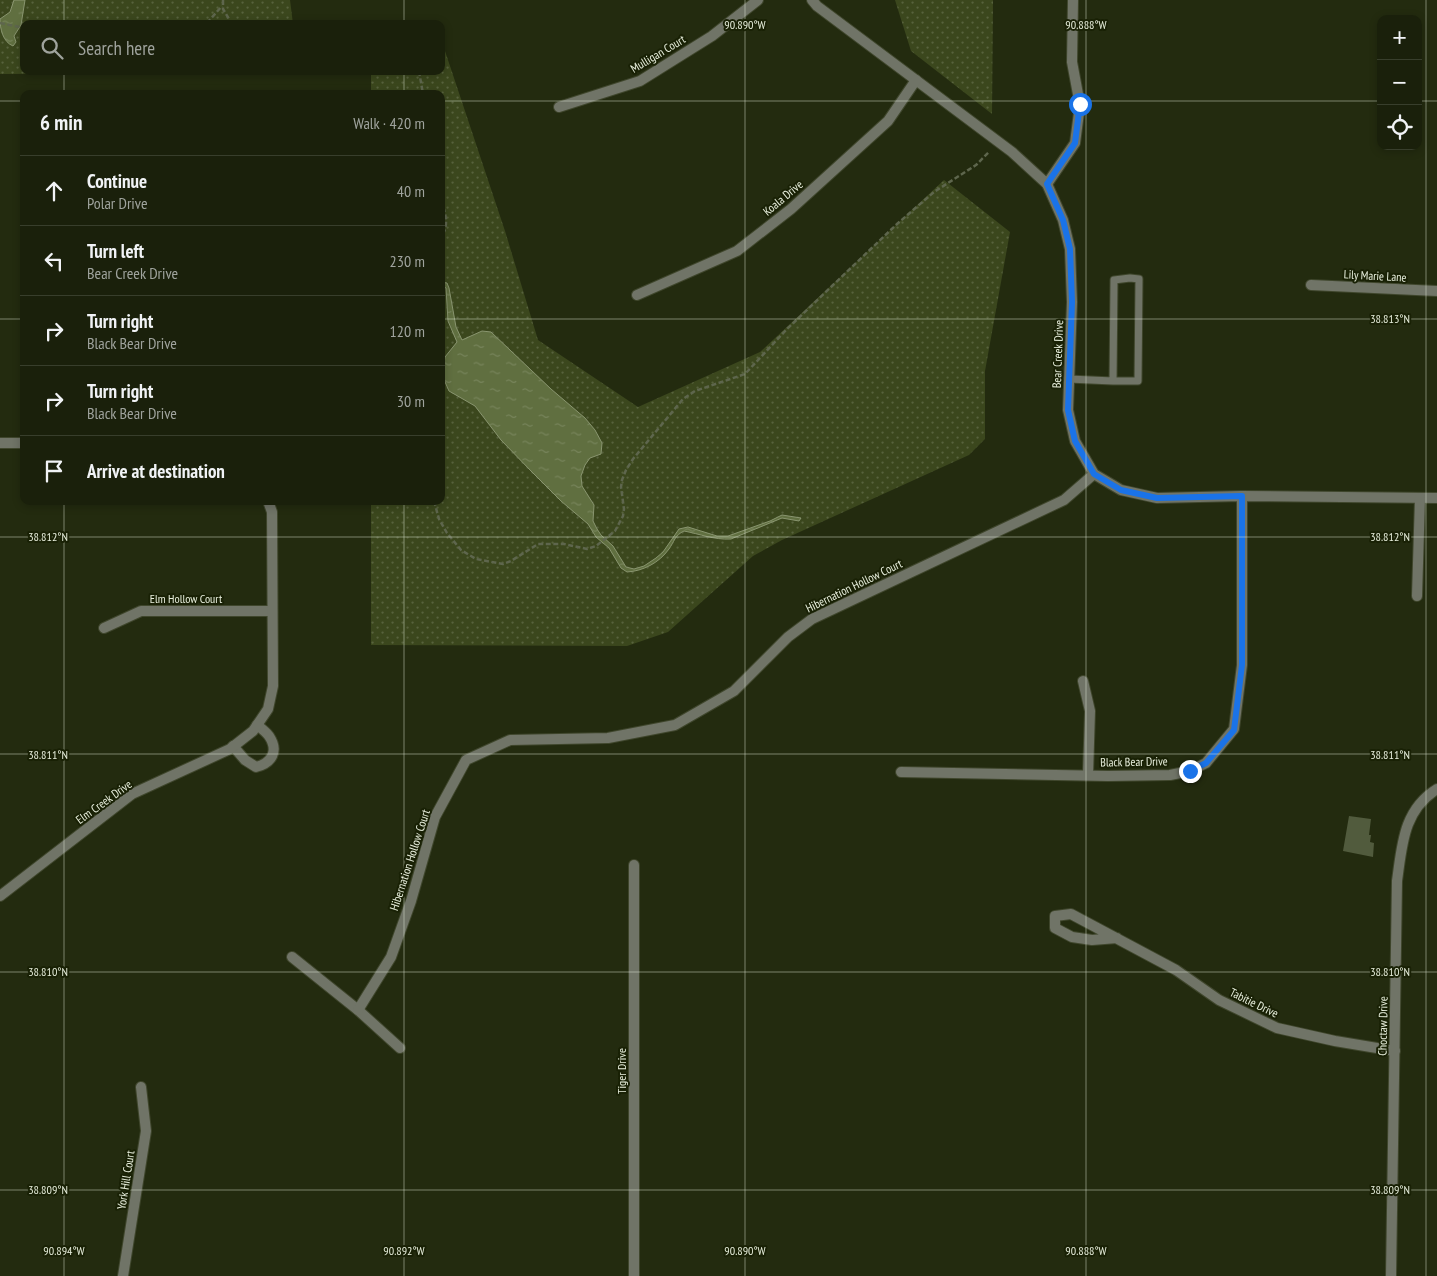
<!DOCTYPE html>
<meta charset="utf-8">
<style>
:root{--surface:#1a200b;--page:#232814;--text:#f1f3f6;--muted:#9fa39d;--line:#383e2c}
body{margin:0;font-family:"PT Sans Narrow",sans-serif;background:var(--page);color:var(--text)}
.controls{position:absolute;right:15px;top:15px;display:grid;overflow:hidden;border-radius:10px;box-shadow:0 2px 8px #0003}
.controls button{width:45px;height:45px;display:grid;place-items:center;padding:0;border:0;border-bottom:1px solid var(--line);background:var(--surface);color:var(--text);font:25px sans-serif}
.stop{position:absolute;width:15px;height:15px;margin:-11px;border:4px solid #1a73e8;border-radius:50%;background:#fff}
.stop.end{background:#1a73e8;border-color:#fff;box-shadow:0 1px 5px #0008}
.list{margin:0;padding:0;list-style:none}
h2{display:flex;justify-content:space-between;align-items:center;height:65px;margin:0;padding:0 20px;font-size:21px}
h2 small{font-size:16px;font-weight:400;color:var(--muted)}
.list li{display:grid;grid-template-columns:32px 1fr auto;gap:15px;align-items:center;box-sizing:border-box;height:70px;padding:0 20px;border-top:1px solid var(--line)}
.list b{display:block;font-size:19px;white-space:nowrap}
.list p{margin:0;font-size:16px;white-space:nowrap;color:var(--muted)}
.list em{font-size:16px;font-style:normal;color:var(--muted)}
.icon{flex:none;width:28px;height:28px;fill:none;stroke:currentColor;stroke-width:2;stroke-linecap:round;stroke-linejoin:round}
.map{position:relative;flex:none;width:1437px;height:1276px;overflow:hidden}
.search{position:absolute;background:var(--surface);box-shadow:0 2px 8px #0003;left:20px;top:20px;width:425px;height:55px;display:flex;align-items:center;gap:12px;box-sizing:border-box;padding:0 18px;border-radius:10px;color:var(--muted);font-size:19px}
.panel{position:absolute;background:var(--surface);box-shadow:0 2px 8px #0003;left:20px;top:90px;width:425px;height:415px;border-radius:10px}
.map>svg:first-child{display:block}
.green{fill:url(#green-dots)}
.water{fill:url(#water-ripples);stroke:#89956f}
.building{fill:#515b3d}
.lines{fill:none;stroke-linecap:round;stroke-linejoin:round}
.service-casing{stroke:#3f462c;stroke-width:9}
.minor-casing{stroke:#3f462c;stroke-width:12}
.path{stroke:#5e664d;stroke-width:2.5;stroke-dasharray:5 2.5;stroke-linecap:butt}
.service{stroke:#707467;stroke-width:7}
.minor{stroke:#707467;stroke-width:10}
.route{stroke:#1a73e8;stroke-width:6}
.ticks{fill:none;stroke:#e8efdd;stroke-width:1;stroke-opacity:0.45}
.labels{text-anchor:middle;stroke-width:4;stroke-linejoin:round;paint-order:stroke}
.street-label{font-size:12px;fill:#e8efdd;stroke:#192105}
.ticks-label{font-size:12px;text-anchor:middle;fill:#e8efdd;stroke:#192105;stroke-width:4;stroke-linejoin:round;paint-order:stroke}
</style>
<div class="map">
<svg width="1437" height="1276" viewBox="0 0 1437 1276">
<defs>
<pattern id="green-dots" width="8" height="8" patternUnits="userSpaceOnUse" patternTransform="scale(1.25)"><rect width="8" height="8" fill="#3b471d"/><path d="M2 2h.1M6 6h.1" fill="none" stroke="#57623d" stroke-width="1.8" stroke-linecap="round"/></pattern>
<pattern id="water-ripples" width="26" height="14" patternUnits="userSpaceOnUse" patternTransform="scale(1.25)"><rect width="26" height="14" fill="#606f40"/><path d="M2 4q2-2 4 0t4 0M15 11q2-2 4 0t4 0" fill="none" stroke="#77845b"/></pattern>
</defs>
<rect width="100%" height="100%" fill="#232b0f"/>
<g class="green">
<path d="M0 0H290L293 24H24V71H441V45H443L505 231 538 340 638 407 760 352 944 180 1010 232 985 371V439L969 455 782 540 753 556 668 632 627 646 371 645V501H441V94H371V72L0 74Z"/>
<path d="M895 0H993L992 114 911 51Z"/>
</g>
<g class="water">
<path d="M14 0H25L21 25 14 36 16 42 13 46C3 42 0 29 0 19L10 12Z"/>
<path d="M441 282 447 283 449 288 456 327 462 340 482 331 491 332 551 389 585 418 595 430 602 443 601 454 590 458 585 465 581 476 582 486 594 505 593 521 597 529 601 535 613 546 626 567 634 569 644 566 656 558 663 552 679 529 688 527 717 536H728L770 521 782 515 801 518 799 521 782 518 731 539C714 540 700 534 684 531 675 535 674 542 669 549 659 563 643 571 627 572L621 568 609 548 596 537 588 524 561 501 531 471 501 440 475 406 449 391 442 375 445 357 457 342 448 321 446 288 441 285Z"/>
</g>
<path class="building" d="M1349 816 1371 819 1369 835H1371L1370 842 1374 843 1373 857 1343 851Z"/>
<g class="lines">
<g class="service-casing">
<path id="service" d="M1069 379 1113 381 1114 280 1130 278 1139 279 1138 381H1113"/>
</g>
<g class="minor-casing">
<g id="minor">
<path d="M812 0 817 6 1012 152 1047 184 1063 220 1070 249 1072 302 1068 410 1075 441 1094 474 1121 490 1157 498 1242 496 1437 498"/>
<path d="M559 107 640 81 712 36 758 0"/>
<path d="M1047 184 1075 143 1080 105 1072 62 1073 0"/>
<path d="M1311 285 1437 291"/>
<path d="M637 295 737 251 791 209 888 121 916 80"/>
<path d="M0 443H24"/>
<path d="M1417 596 1420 498"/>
<path d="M104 628 141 611H272"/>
<path d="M1083 681 1090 711 1088 775"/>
<path d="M233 746 245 760 256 767C272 763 279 751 269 736 266 732 261 728 257 725"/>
<path d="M901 772 1108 776 1170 775 1190 771 1206 763 1234 729 1242 665V496"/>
<path d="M0 896 132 794 230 749 253 731 268 709 273 686 272 512 268 501"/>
<path d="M1117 938 1092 940 1072 937 1055 928V916L1071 914 1176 970 1219 1000 1277 1028 1335 1041 1395 1051"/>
<path d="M292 957 358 1010 400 1048"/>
<path d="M358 1010 391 957 411 901 435 817 466 760 510 740 608 738 675 725 734 691 788 637 812 619 1064 500 1094 474"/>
<path d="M123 1276 146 1131 141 1087"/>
<path d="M634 1276V865"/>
<path d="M1391 1276 1397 881C1402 846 1403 810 1437 789"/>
</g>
</g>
<g class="path">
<path d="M223 0V9L232 24"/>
<path d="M0 23 24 28"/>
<path d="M207 23 222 6"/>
<path d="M197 24H220"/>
<path d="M419 71 423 94"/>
<path d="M441 200C445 211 450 227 441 236"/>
<path d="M434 501 439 519 447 533 461 550 476 559 503 564 511 561 538 544H564L587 549 596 546 615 531 623 516 624 509 621 487 622 480 626 470 633 459 683 399 695 391 745 374 787 329 897 224 934 192 976 165 989 152"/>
</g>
<use href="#service" class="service"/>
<use href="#minor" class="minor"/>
</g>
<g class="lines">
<path class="route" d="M1080 104 1075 143 1047 184 1063 220 1070 249 1072 302 1068 410 1075 441 1094 474 1121 490 1157 498 1242 496V665L1234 730 1206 763 1190 771"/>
</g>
<path class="ticks" d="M64 0V24M404 0V24M745 0V1276M1086 0V1276M1426 0V1276M64 71V94M404 71V94M0 101H24M441 101H1381M1418 101H1437M0 319H24M441 319H1437M64 501V1276M404 501V1276M0 537H1437M0 754H1437M0 972H1437M0 1190H1437"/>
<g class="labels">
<g class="street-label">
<text transform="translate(658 54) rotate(-31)" y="4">Mulligan Court</text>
<text transform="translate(783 198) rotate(-40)" y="4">Koala Drive</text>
<text transform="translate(1375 276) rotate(3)" y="4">Lily Marie Lane</text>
<text transform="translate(1058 354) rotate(-88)" y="4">Bear Creek Drive</text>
<text transform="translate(854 586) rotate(-26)" y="4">Hibernation Hollow Court</text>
<text x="186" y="603">Elm Hollow Court</text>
<text transform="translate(1134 762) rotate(-1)" y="4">Black Bear Drive</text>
<text transform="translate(104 802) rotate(-36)" y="4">Elm Creek Drive</text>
<text transform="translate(410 860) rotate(-72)" y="4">Hibernation Hollow Court</text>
<text transform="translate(1254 1003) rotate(26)" y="4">Tabitie Drive</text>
<text transform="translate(1383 1026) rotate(-89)" y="4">Choctaw Drive</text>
<text transform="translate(622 1071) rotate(-90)" y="4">Tiger Drive</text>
<text transform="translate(126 1180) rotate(-81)" y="4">York Hill Court</text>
</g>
</g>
<g class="ticks-label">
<text x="745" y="29">90.890°W</text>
<text x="1086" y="29">90.888°W</text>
<text x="1390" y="323">38.813°N</text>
<text x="48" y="541">38.812°N</text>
<text x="1390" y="541">38.812°N</text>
<text x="48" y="759">38.811°N</text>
<text x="1390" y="759">38.811°N</text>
<text x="48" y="976">38.810°N</text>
<text x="1390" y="976">38.810°N</text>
<text x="48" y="1194">38.809°N</text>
<text x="1390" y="1194">38.809°N</text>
<text x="64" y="1255">90.894°W</text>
<text x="404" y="1255">90.892°W</text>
<text x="745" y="1255">90.890°W</text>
<text x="1086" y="1255">90.888°W</text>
</g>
</svg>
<div class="controls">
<button>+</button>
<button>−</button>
<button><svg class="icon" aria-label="locate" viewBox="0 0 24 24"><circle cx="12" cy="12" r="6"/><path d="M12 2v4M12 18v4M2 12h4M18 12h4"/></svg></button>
</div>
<div class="stop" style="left:1080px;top:104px"></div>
<div class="stop end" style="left:1190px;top:771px"></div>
<div class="search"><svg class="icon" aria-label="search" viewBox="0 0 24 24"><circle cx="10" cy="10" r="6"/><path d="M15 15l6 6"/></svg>Search here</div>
<section class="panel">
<h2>6 min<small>Walk · 420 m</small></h2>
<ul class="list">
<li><svg class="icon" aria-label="ahead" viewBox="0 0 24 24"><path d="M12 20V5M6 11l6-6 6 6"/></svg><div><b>Continue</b><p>Polar Drive</p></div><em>40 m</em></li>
<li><svg class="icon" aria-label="left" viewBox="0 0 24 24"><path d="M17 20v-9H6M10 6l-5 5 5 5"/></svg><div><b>Turn left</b><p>Bear Creek Drive</p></div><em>230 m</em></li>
<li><svg class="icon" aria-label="right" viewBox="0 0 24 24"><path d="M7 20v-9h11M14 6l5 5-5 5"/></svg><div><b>Turn right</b><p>Black Bear Drive</p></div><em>120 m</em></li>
<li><svg class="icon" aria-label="right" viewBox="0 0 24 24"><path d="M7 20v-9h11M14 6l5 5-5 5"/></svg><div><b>Turn right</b><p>Black Bear Drive</p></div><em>30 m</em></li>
<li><svg class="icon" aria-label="arrive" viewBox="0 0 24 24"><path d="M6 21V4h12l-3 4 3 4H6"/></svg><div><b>Arrive at destination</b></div></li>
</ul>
</section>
</div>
